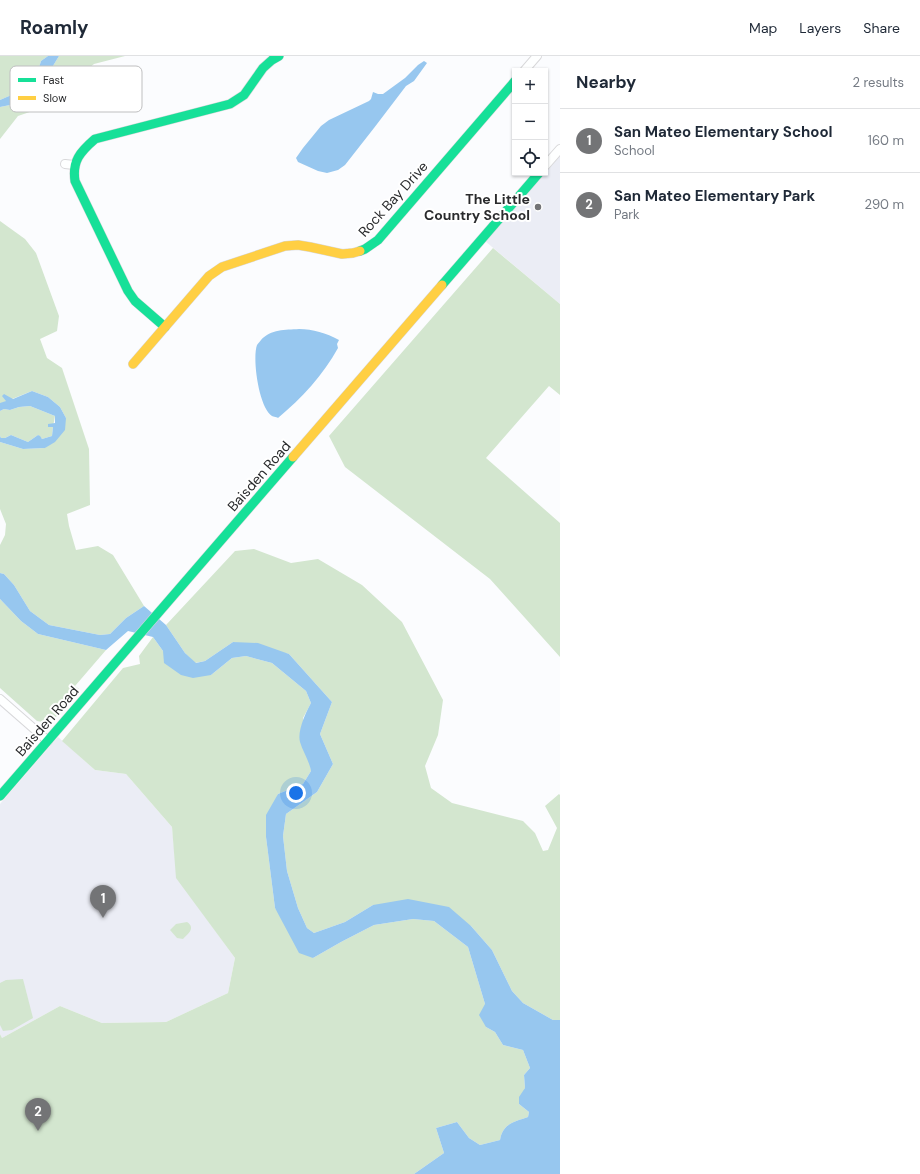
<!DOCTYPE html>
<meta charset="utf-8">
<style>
:root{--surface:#fff;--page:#f2f2f3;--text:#1f2937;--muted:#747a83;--line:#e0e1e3;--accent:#737476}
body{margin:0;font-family:"DM Sans",sans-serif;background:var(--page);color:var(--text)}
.controls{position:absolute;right:12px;top:12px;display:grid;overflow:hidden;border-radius:0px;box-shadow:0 1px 3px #0004}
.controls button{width:36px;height:36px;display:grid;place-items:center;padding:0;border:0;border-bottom:1px solid var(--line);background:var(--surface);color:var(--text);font:20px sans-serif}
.you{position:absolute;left:296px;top:737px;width:14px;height:14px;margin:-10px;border:3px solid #fff;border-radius:50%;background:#1a73e8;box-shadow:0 0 0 6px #1a73e833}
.badge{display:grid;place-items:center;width:26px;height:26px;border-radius:50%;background:var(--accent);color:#fff;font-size:13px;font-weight:700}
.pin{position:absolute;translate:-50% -33px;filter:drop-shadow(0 1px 2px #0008)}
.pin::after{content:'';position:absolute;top:21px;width:14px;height:12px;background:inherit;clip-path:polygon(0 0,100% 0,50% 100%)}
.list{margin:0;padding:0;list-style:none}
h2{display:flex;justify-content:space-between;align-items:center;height:52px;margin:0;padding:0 16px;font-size:17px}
h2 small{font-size:13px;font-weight:400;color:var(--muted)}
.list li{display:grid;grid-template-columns:26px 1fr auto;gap:12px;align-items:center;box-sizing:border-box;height:64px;padding:0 16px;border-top:1px solid var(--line)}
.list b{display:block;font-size:15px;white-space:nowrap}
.list p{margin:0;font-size:13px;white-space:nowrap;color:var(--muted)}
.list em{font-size:13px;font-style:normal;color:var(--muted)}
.icon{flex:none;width:22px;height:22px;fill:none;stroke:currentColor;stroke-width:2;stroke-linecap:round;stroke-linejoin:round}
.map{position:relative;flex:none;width:560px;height:1118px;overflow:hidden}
header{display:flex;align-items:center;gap:24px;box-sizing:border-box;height:56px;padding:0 20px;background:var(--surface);border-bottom:1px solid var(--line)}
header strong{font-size:19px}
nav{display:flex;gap:22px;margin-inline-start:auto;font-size:14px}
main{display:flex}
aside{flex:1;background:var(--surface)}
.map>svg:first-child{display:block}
.built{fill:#ebedf5}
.green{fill:#d3e6cf}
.water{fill:#97c7ef}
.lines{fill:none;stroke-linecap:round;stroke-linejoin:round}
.street-casing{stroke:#d8d8da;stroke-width:10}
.fast-casing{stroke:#d8d8da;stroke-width:10}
.slow-casing{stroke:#d8d8da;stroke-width:10}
.street{stroke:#feffff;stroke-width:8}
.fast{stroke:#16e098;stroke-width:9}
.slow{stroke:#ffcf43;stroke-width:9}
.poi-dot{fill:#737476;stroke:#fff;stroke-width:1.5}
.labels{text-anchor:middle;stroke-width:4;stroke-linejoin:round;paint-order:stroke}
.street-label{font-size:14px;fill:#2a2b2d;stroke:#fff}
.poi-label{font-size:14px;font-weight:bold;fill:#2a2b2d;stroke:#fff;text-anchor:end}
.key{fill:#fff;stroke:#bfbfc0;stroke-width:1}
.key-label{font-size:11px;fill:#2a2b2d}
</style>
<header>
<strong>Roamly</strong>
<nav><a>Map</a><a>Layers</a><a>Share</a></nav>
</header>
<main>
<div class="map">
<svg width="560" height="1118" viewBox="0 0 560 1118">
<rect width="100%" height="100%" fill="#fbfcfe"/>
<g class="built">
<path d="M560 100V248L485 185Z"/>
<path d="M58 681 95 714 126 718 172 771 177 822 235 902 228 937 166 966 102 967 60 950 2 982 0 978V748Z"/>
</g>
<g class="green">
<path d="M0 0H48L41 5 37 18 30 22 22 35C14 37 8 41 0 44Z"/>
<path d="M59 0H125L94 8 72 25 53 48 18 60 0 83V51L20 47 34 41Z"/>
<path d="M0 165 25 183 36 197 59 260 57 275 40 283 47 302 62 312 89 393 90 449 67 458 69 470 76 494 98 490 113 499 144 550 126 562 110 578 100 579 49 569 30 555 14 529 4 518 0 517V489L5 479 6 468 0 453V386L23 393 45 392 66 362 60 351 48 341 32 335 2 347H0Z"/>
<path d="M493 192 560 248V339L549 330 486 402 560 467V601L490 523 345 411 329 380Z"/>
<path d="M30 350 55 360 53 371 52 380 42 383 38 379 28 386 11 379 5 382H1L0 380V355L4 353 10 354 19 351Z"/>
<path d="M254 493 291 507 318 503 362 529 402 566 443 644 438 679 425 710 431 732 452 747 523 765 535 777 543 795 548 794 557 772 545 750 559 738 560 739V964H553L523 947 512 935 492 894 471 870 373 849 345 866 314 877 307 872 298 852 287 815 283 780 286 758 317 736 333 708 320 678 332 646 289 598 233 586 205 605 195 607 185 597 166 569 235 495Z"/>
<path d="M0 543 21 565 38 578 106 594 75 630 79 633 57 660 48 667 37 665 0 632Z"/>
<path d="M153 581 163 595 211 619 232 602 246 600 272 607 306 635 311 647 303 662 311 715 303 728 278 738 266 781 275 852 313 902 341 886 374 869 413 863 434 865 468 891 485 948 486 971 495 976 503 989 523 994 530 1012 524 1019 525 1032 519 1048 529 1056 528 1061C514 1066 503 1067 500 1084L480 1089 469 1082 457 1066 436 1072 444 1097 414 1118H0V978L2 982 60 950 102 967 166 966 228 937 235 902 176 822 172 771 126 718 95 714 62 685 123 612 140 608 139 600Z"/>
<path d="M187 866C196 872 188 878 183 883L177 882 170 874 176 868Z"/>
<path d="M23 923 33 962 12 974 3 975 0 969V927L6 924Z"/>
</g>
<g class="water">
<path d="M48 0H59L34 41 20 47 0 51V44C8 41 14 37 22 35L24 30 22 29 20 24 26 20 30 22 37 18 41 5Z"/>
<path d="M424 5 427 7 414 25 406 30 374 72 345 109 338 114 327 117 318 115 298 106 296 102 303 92 321 70 329 64 369 45 371 43 373 36 378 38H383L405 22 418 9Z"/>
<path d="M299 273C313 273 326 277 339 284L337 288 338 292C323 319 302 342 278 362 278 361 273 361 272 360 259 352 252 303 257 289 258 287 260 286 261 284 271 273 285 274 299 273Z"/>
<path d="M32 335 48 341 60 351 66 362 65 374 55 386 45 392 23 393 0 386V380L1 382H5L11 379 28 386 38 379 40 380 42 383 52 380 53 371H48V368L55 367V360L30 350 19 351 10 354 4 353 0 355V347L6 345 2 340 4 338 13 343Z"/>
<path d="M0 517 4 518 14 529 30 555 49 569 100 579 110 578 126 562 144 550 166 569 185 597 196 607 205 605 233 586 258 587 289 598 332 646 320 678 333 708 317 736 286 758 283 780 287 815 298 852 307 872 314 877 345 866 373 849 408 843 449 851 471 870 492 894 512 935 523 947 553 964H560V1118H414L444 1097 436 1072 457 1066 469 1082 480 1089 500 1084C503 1067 514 1066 528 1061L529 1056 519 1048V1041L525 1032 524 1019 530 1012 523 994 503 989 495 976 486 971 479 959 485 948 468 891 434 865 413 863 374 869 341 886 313 902 299 897 275 852 266 781V759L278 738 303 728 311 715C309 704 303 696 300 686 297 675 306 656 311 647L306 635 272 607 246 600 232 602 211 619 193 622 181 619 164 607 163 595 153 581 128 575 106 594 38 578 21 565 0 543Z"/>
</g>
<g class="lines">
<g class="street-casing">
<g id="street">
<path d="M524 15 537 0"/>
<path d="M65 108 74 109"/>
<path d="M545 110 560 93"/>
<path d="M0 643 48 685"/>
</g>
</g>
<g class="fast-casing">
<g id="fast">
<path d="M360 195 365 193 378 184 515 25"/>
<path d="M442 229 539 117"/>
<path d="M165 271 135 245 128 235 75 125C72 105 80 96 95 83L230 48 244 39 263 12 272 4 279 0"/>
<path d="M0 740 293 401"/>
</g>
</g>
<g class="slow-casing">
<g id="slow">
<path d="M133 308 209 220 222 211 285 190 298 189 310 191 342 198 353 197 360 195"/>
<path d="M293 401 442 229"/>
</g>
</g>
<use href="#street" class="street"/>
<use href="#fast" class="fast"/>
<use href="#slow" class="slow"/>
</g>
<circle class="poi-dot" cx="538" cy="151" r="4"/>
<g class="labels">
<g class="street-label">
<text transform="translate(393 143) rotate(-48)" y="5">Rock Bay Drive</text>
<text transform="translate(259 420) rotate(-49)" y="5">Baisden Road</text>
<text transform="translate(47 665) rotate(-49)" y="5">Baisden Road</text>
</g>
<g class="poi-label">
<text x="530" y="148">The Little<tspan x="530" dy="16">Country School</tspan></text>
</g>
</g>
<rect x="10" y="10" width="132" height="46" rx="6" class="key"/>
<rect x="18" y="22" width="18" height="4" fill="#16e098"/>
<rect x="18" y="40" width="18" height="4" fill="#ffcf43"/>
<g class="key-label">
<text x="43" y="28">Fast</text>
<text x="43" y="46">Slow</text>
</g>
</svg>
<div class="controls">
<button>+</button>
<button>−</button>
<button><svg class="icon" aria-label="locate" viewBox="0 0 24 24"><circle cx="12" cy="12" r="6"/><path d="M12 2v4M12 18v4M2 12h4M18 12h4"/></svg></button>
</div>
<div class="you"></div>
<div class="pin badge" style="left:103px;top:862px">1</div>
<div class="pin badge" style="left:38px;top:1075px">2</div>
</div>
<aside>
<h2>Nearby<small>2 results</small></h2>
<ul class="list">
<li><span class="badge">1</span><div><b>San Mateo Elementary School</b><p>School</p></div><em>160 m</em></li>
<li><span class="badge">2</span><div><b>San Mateo Elementary Park</b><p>Park</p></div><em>290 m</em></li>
</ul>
</aside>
</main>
